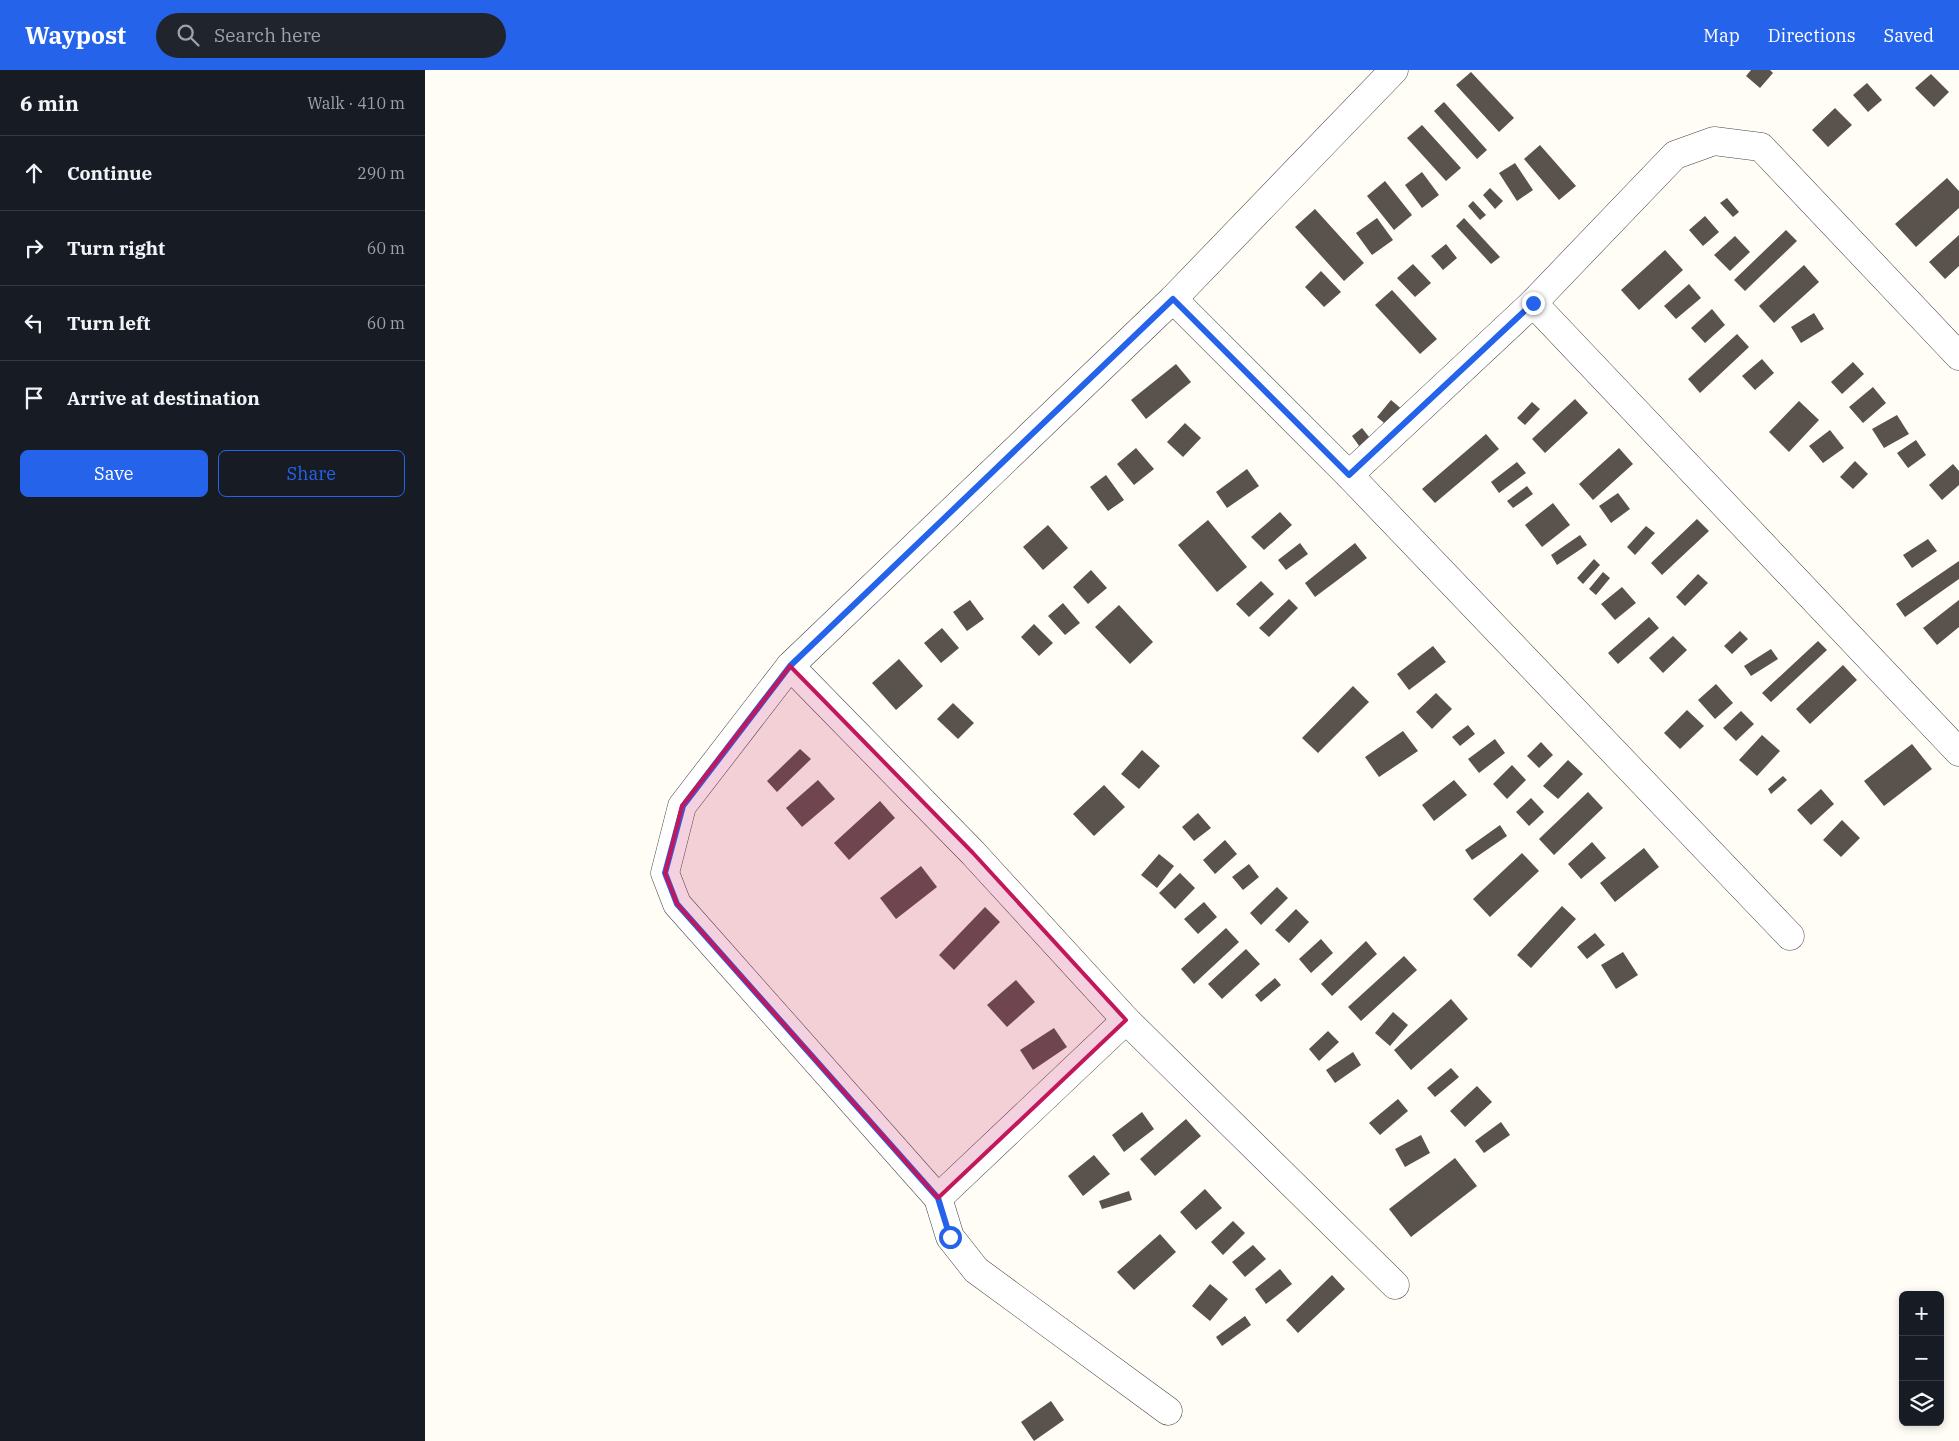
<!DOCTYPE html>
<meta charset="utf-8">
<style>
:root{--surface:#171b24;--page:#20242c;--text:#f1f3f6;--muted:#9ea1a6;--line:#363941;--accent:#2563eb}
body{margin:0;font-family:"IBM Plex Serif",serif;background:var(--page);color:var(--text)}
.controls{position:absolute;right:15px;bottom:15px;display:grid;overflow:hidden;border-radius:8px;box-shadow:0 2px 8px #0003}
.controls button{width:45px;height:45px;display:grid;place-items:center;padding:0;border:0;border-bottom:1px solid var(--line);background:var(--surface);color:var(--text);font:25px sans-serif}
.stop{position:absolute;width:15px;height:15px;margin:-11px;border:4px solid #2563eb;border-radius:50%;background:#fff}
.stop.end{background:#2563eb;border-color:#fff;box-shadow:0 1px 5px #0008}
.list{margin:0;padding:0;list-style:none}
h2{display:flex;justify-content:space-between;align-items:center;height:65px;margin:0;padding:0 20px;font-size:21px}
h2 small{font-size:16px;font-weight:400;color:var(--muted)}
.list li{display:grid;grid-template-columns:32px 1fr auto;gap:15px;align-items:center;box-sizing:border-box;height:75px;padding:0 20px;border-top:1px solid var(--line)}
.list b{display:block;font-size:19px;white-space:nowrap}
.list em{font-size:16px;font-style:normal;color:var(--muted)}
.actions{display:flex;gap:10px;padding:15px 20px}
.actions a{flex:1;padding:11px 0;border:1px solid var(--accent);border-radius:8px;text-align:center;font-size:18px;color:var(--accent)}
.actions .main{background:var(--accent);color:#fff}
.icon{flex:none;width:28px;height:28px;fill:none;stroke:currentColor;stroke-width:2;stroke-linecap:round;stroke-linejoin:round}
.map{position:relative;flex:none;width:1534px;height:1371px;overflow:hidden}
header{display:flex;align-items:center;gap:30px;box-sizing:border-box;height:70px;padding:0 25px;background:var(--accent);color:#fff}
header strong{font-size:24px}
nav{display:flex;gap:28px;margin-inline-start:auto;font-size:18px}
.search{width:350px;height:45px;background:var(--page);display:flex;align-items:center;gap:12px;box-sizing:border-box;padding:0 18px;border-radius:28px;color:var(--muted);font-size:19px}
main{display:flex}
aside{flex:1;background:var(--surface)}
.map>svg:first-child{display:block}
.building{fill:#5a524d}
.lines{fill:none;stroke-linecap:round;stroke-linejoin:round}
.street-casing{stroke:#444;stroke-width:29}
.street{stroke:#fff;stroke-width:28}
.route{stroke:#2563eb;stroke-width:6}
.marked{fill:#c2185b;fill-opacity:0.2;stroke:#c2185b;stroke-width:4;stroke-linejoin:round}
</style>
<header>
<strong>Waypost</strong>
<div class="search"><svg class="icon" aria-label="search" viewBox="0 0 24 24"><circle cx="10" cy="10" r="6"/><path d="M15 15l6 6"/></svg>Search here</div>
<nav><a>Map</a><a>Directions</a><a>Saved</a></nav>
</header>
<main>
<aside>
<h2>6 min<small>Walk · 410 m</small></h2>
<ul class="list">
<li><svg class="icon" aria-label="ahead" viewBox="0 0 24 24"><path d="M12 20V5M6 11l6-6 6 6"/></svg><div><b>Continue</b></div><em>290 m</em></li>
<li><svg class="icon" aria-label="right" viewBox="0 0 24 24"><path d="M7 20v-9h11M14 6l5 5-5 5"/></svg><div><b>Turn right</b></div><em>60 m</em></li>
<li><svg class="icon" aria-label="left" viewBox="0 0 24 24"><path d="M17 20v-9H6M10 6l-5 5 5 5"/></svg><div><b>Turn left</b></div><em>60 m</em></li>
<li><svg class="icon" aria-label="arrive" viewBox="0 0 24 24"><path d="M6 21V4h12l-3 4 3 4H6"/></svg><div><b>Arrive at destination</b></div></li>
</ul>
<div class="actions"><a class="main">Save</a><a>Share</a></div>
</aside>
<div class="map">
<svg width="1534" height="1371" viewBox="0 0 1534 1371">
<rect width="100%" height="100%" fill="#fffdf5"/>
<g class="building">
<path d="M1326 0H1345L1348 3 1335 18 1321 6Z"/>
<path d="M1046 2 1089 48 1074 62 1031 15Z"/>
<path d="M1506 4 1524 22 1509 37 1490 18Z"/>
<path d="M1442 13 1457 30 1443 42 1428 25Z"/>
<path d="M1019 32 1062 80 1052 89 1009 41Z"/>
<path d="M1410 38 1427 55 1403 77 1387 60Z"/>
<path d="M997 55 1036 98 1021 111 982 68Z"/>
<path d="M1115 75 1151 116 1134 130 1099 89Z"/>
<path d="M1090 93 1108 120 1092 131 1074 103Z"/>
<path d="M997 102 1014 125 997 138 980 115Z"/>
<path d="M1522 108 1534 121V138L1491 177 1470 154Z"/>
<path d="M960 111 987 145 969 160 942 126Z"/>
<path d="M1065 118 1078 131 1070 139 1058 125Z"/>
<path d="M1302 128 1314 142 1308 147 1295 133Z"/>
<path d="M1048 131 1061 145 1055 150 1043 136Z"/>
<path d="M890 139 939 193 919 211 870 157Z"/>
<path d="M1280 146 1294 162 1278 176 1264 160Z"/>
<path d="M952 148 968 170 947 185 931 163Z"/>
<path d="M1039 148 1075 187 1066 194 1031 156Z"/>
<path d="M1361 160 1372 171 1320 221 1309 210Z"/>
<path d="M1534 165V196L1520 209 1504 192Z"/>
<path d="M1310 166 1325 182 1305 201 1289 185Z"/>
<path d="M1021 174 1032 188 1018 200 1006 186Z"/>
<path d="M1240 180 1258 200 1214 240 1196 220Z"/>
<path d="M988 194 1006 213 990 227 972 208Z"/>
<path d="M1379 195 1394 212 1349 253 1334 236Z"/>
<path d="M896 201 916 222 899 237 880 217Z"/>
<path d="M1264 214 1276 228 1251 249 1239 236Z"/>
<path d="M967 220 1012 269 995 284 950 235Z"/>
<path d="M1287 239 1300 255 1280 273 1266 258Z"/>
<path d="M1389 243 1399 259 1376 273 1366 257Z"/>
<path d="M1312 264 1324 277 1275 323 1263 309Z"/>
<path d="M1337 289 1349 303 1330 320 1317 306Z"/>
<path d="M1428 292 1439 304 1417 324 1406 312Z"/>
<path d="M751 294 766 312 721 349 706 330Z"/>
<path d="M1448 317 1461 333 1438 353 1424 337Z"/>
<path d="M1150 329 1163 343 1120 383 1107 369Z"/>
<path d="M966 330 979 341 965 358 952 347Z"/>
<path d="M1374 331 1394 350 1364 382 1344 362Z"/>
<path d="M1107 332 1115 339 1100 355 1092 348Z"/>
<path d="M1472 345 1484 364 1459 378 1447 359Z"/>
<path d="M760 353 776 368 758 387 742 372Z"/>
<path d="M937 358 948 372 937 380 927 366Z"/>
<path d="M1405 360 1419 378 1398 393 1384 376Z"/>
<path d="M1061 364 1074 379 1010 433 997 419Z"/>
<path d="M1491 370 1501 385 1483 398 1472 383Z"/>
<path d="M711 378 729 399 709 415 692 394Z"/>
<path d="M1194 378 1208 394 1168 430 1154 414Z"/>
<path d="M1430 391 1443 404 1428 419 1415 407Z"/>
<path d="M1092 392 1101 403 1074 423 1066 412Z"/>
<path d="M1528 394 1534 401V415L1517 430 1504 415Z"/>
<path d="M822 399 834 416 802 438 791 422Z"/>
<path d="M681 405 699 430 683 441 665 417Z"/>
<path d="M1102 416 1108 424 1088 438 1082 431Z"/>
<path d="M1193 423 1205 439 1186 453 1174 436Z"/>
<path d="M1128 433 1145 455 1117 477 1100 455Z"/>
<path d="M855 442 867 455 839 480 826 467Z"/>
<path d="M1272 449 1284 461 1237 505 1226 493Z"/>
<path d="M783 450 822 497 792 522 753 475Z"/>
<path d="M623 455 643 478 618 500 598 477Z"/>
<path d="M1221 456 1230 463 1210 485 1202 477Z"/>
<path d="M1155 465 1162 475 1132 495 1126 485Z"/>
<path d="M1503 469 1512 481 1487 498 1478 485Z"/>
<path d="M875 473 883 484 861 500 853 490Z"/>
<path d="M930 473 942 488 890 527 880 513Z"/>
<path d="M1169 489 1175 495 1158 514 1152 508Z"/>
<path d="M1534 491V509L1480 547 1471 534Z"/>
<path d="M666 500 682 518 663 534 648 517Z"/>
<path d="M1178 502 1185 508 1171 525 1164 519Z"/>
<path d="M1273 504 1283 513 1260 536 1251 527Z"/>
<path d="M836 511 849 524 824 547 811 534Z"/>
<path d="M1197 517 1211 533 1190 550 1176 534Z"/>
<path d="M864 529 873 538 844 567 834 558Z"/>
<path d="M545 530 559 549 542 561 528 542Z"/>
<path d="M1534 530V557L1512 575 1498 558Z"/>
<path d="M638 533 655 553 640 565 623 546Z"/>
<path d="M694 535 728 572 705 594 670 557Z"/>
<path d="M1224 547 1234 558 1193 594 1183 583Z"/>
<path d="M609 554 628 573 614 586 596 567Z"/>
<path d="M517 558 534 578 516 593 499 573Z"/>
<path d="M1315 561 1323 569 1307 584 1299 576Z"/>
<path d="M1248 566 1262 580 1238 603 1224 588Z"/>
<path d="M1393 571 1402 580 1346 632 1337 623Z"/>
<path d="M1008 576 1021 592 984 620 972 604Z"/>
<path d="M1346 579 1353 589 1326 606 1319 596Z"/>
<path d="M474 589 498 616 471 640 447 613Z"/>
<path d="M1418 595 1432 610 1385 654 1371 639Z"/>
<path d="M1291 614 1308 633 1290 649 1273 630Z"/>
<path d="M928 616 944 632 893 683 877 668Z"/>
<path d="M1011 623 1027 639 1007 659 991 642Z"/>
<path d="M528 633 549 653 533 669 512 649Z"/>
<path d="M1262 640 1279 656 1255 679 1239 663Z"/>
<path d="M1316 641 1329 654 1311 671 1298 658Z"/>
<path d="M1043 655 1050 664 1035 676 1027 667Z"/>
<path d="M978 661 993 681 954 707 940 687Z"/>
<path d="M1337 665 1355 681 1332 706 1314 690Z"/>
<path d="M1070 669 1080 683 1054 703 1043 689Z"/>
<path d="M1116 672 1128 685 1114 698 1102 686Z"/>
<path d="M1487 674 1507 699 1459 736 1439 711Z"/>
<path d="M375 679 386 689 352 722 342 711Z"/>
<path d="M717 680 735 696 714 719 696 704Z"/>
<path d="M1143 690 1158 704 1133 729 1118 716Z"/>
<path d="M1087 695 1101 710 1082 729 1068 714Z"/>
<path d="M1358 706 1362 710 1346 724 1343 719Z"/>
<path d="M393 710 410 729 377 757 361 738Z"/>
<path d="M1029 710 1042 725 1009 751 997 735Z"/>
<path d="M679 715 700 737 669 766 648 744Z"/>
<path d="M1396 719 1409 734 1386 755 1372 740Z"/>
<path d="M1163 722 1178 738 1129 785 1114 769Z"/>
<path d="M1106 728 1119 742 1104 756 1091 742Z"/>
<path d="M455 731 470 748 424 790 409 773Z"/>
<path d="M773 743 786 758 769 771 757 757Z"/>
<path d="M1417 750 1435 768 1416 787 1398 770Z"/>
<path d="M1075 755 1082 766 1047 790 1040 780Z"/>
<path d="M800 770 812 784 790 804 778 790Z"/>
<path d="M1167 772 1181 788 1156 809 1143 794Z"/>
<path d="M1219 778 1234 797 1190 832 1175 813Z"/>
<path d="M1097 783 1114 801 1065 847 1048 829Z"/>
<path d="M734 784 749 796 732 818 716 805Z"/>
<path d="M824 794 834 807 818 820 807 807Z"/>
<path d="M496 796 512 817 471 849 455 828Z"/>
<path d="M755 803 770 818 750 839 734 823Z"/>
<path d="M852 817 863 828 836 855 825 843Z"/>
<path d="M779 832 792 847 773 864 759 849Z"/>
<path d="M1137 836 1151 849 1106 898 1092 885Z"/>
<path d="M560 837 575 852 529 900 514 885Z"/>
<path d="M871 839 884 852 864 873 850 860Z"/>
<path d="M801 858 814 872 769 914 756 899Z"/>
<path d="M1170 863 1180 875 1162 889 1152 877Z"/>
<path d="M896 869 908 883 886 903 874 889Z"/>
<path d="M941 871 952 884 907 926 896 914Z"/>
<path d="M821 879 835 894 797 929 783 914Z"/>
<path d="M1198 882 1213 905 1191 919 1176 895Z"/>
<path d="M979 886 992 900 936 951 923 937Z"/>
<path d="M850 908 856 915 836 932 830 925Z"/>
<path d="M591 910 610 932 582 957 562 935Z"/>
<path d="M1026 929 1043 949 986 1000 969 980Z"/>
<path d="M968 942 983 955 965 976 950 963Z"/>
<path d="M629 958 642 977 608 1000 595 980Z"/>
<path d="M903 961 914 972 894 991 884 979Z"/>
<path d="M928 982 936 995 910 1013 901 1000Z"/>
<path d="M1026 998 1034 1007 1010 1027 1002 1018Z"/>
<path d="M1052 1016 1067 1032 1040 1057 1025 1041Z"/>
<path d="M973 1029 983 1041 955 1065 944 1053Z"/>
<path d="M717 1042 729 1059 699 1082 687 1065Z"/>
<path d="M761 1049 776 1066 730 1106 715 1089Z"/>
<path d="M1076 1052 1085 1065 1059 1083 1050 1071Z"/>
<path d="M996 1065 1005 1083 980 1097 970 1079Z"/>
<path d="M669 1085 685 1104 658 1126 643 1106Z"/>
<path d="M1030 1088 1052 1116 986 1167 964 1139Z"/>
<path d="M780 1119 797 1138 771 1160 755 1142Z"/>
<path d="M704 1121 707 1130 677 1139 674 1131Z"/>
<path d="M808 1151 820 1163 798 1185 786 1172Z"/>
<path d="M735 1164 751 1182 709 1220 692 1202Z"/>
<path d="M828 1175 841 1189 820 1207 807 1192Z"/>
<path d="M855 1199 867 1214 841 1234 830 1219Z"/>
<path d="M907 1205 920 1219 873 1263 861 1250Z"/>
<path d="M785 1214 803 1229 785 1251 767 1236Z"/>
<path d="M820 1246 826 1255 797 1276 791 1267Z"/>
<path d="M626 1331 639 1350 609 1371 596 1352Z"/>
</g>
<g class="lines">
<g class="street-casing">
<g id="street">
<path d="M748 229 924 405 1365 866"/>
<path d="M1108 233 1534 682"/>
<path d="M924 405 1108 233 1250 85 1289 71 1336 77 1534 286"/>
<path d="M365 596 548 783 701 950 970 1215"/>
<path d="M513 1128 701 950"/>
<path d="M743 1341 551 1200 525 1167 513 1128 252 834 240 803 257 736 365 596 748 229 969 0"/>
</g>
</g>
<use href="#street" class="street"/>
</g>
<g class="lines">
<path class="route" d="M525 1167 513 1128 252 834 240 803 258 736 365 596 748 229 924 405 1108 233"/>
</g>
<path class="marked" d="M365 596 548 783 701 950 513 1128 252 834 240 803 257 736Z"/>
</svg>
<div class="controls">
<button>+</button>
<button>−</button>
<button><svg class="icon" aria-label="layers" viewBox="0 0 24 24"><path d="M12 4l9 5-9 5-9-5zM3 14l9 5 9-5"/></svg></button>
</div>
<div class="stop" style="left:525px;top:1167px"></div>
<div class="stop end" style="left:1108px;top:233px"></div>
</div>
</main>
